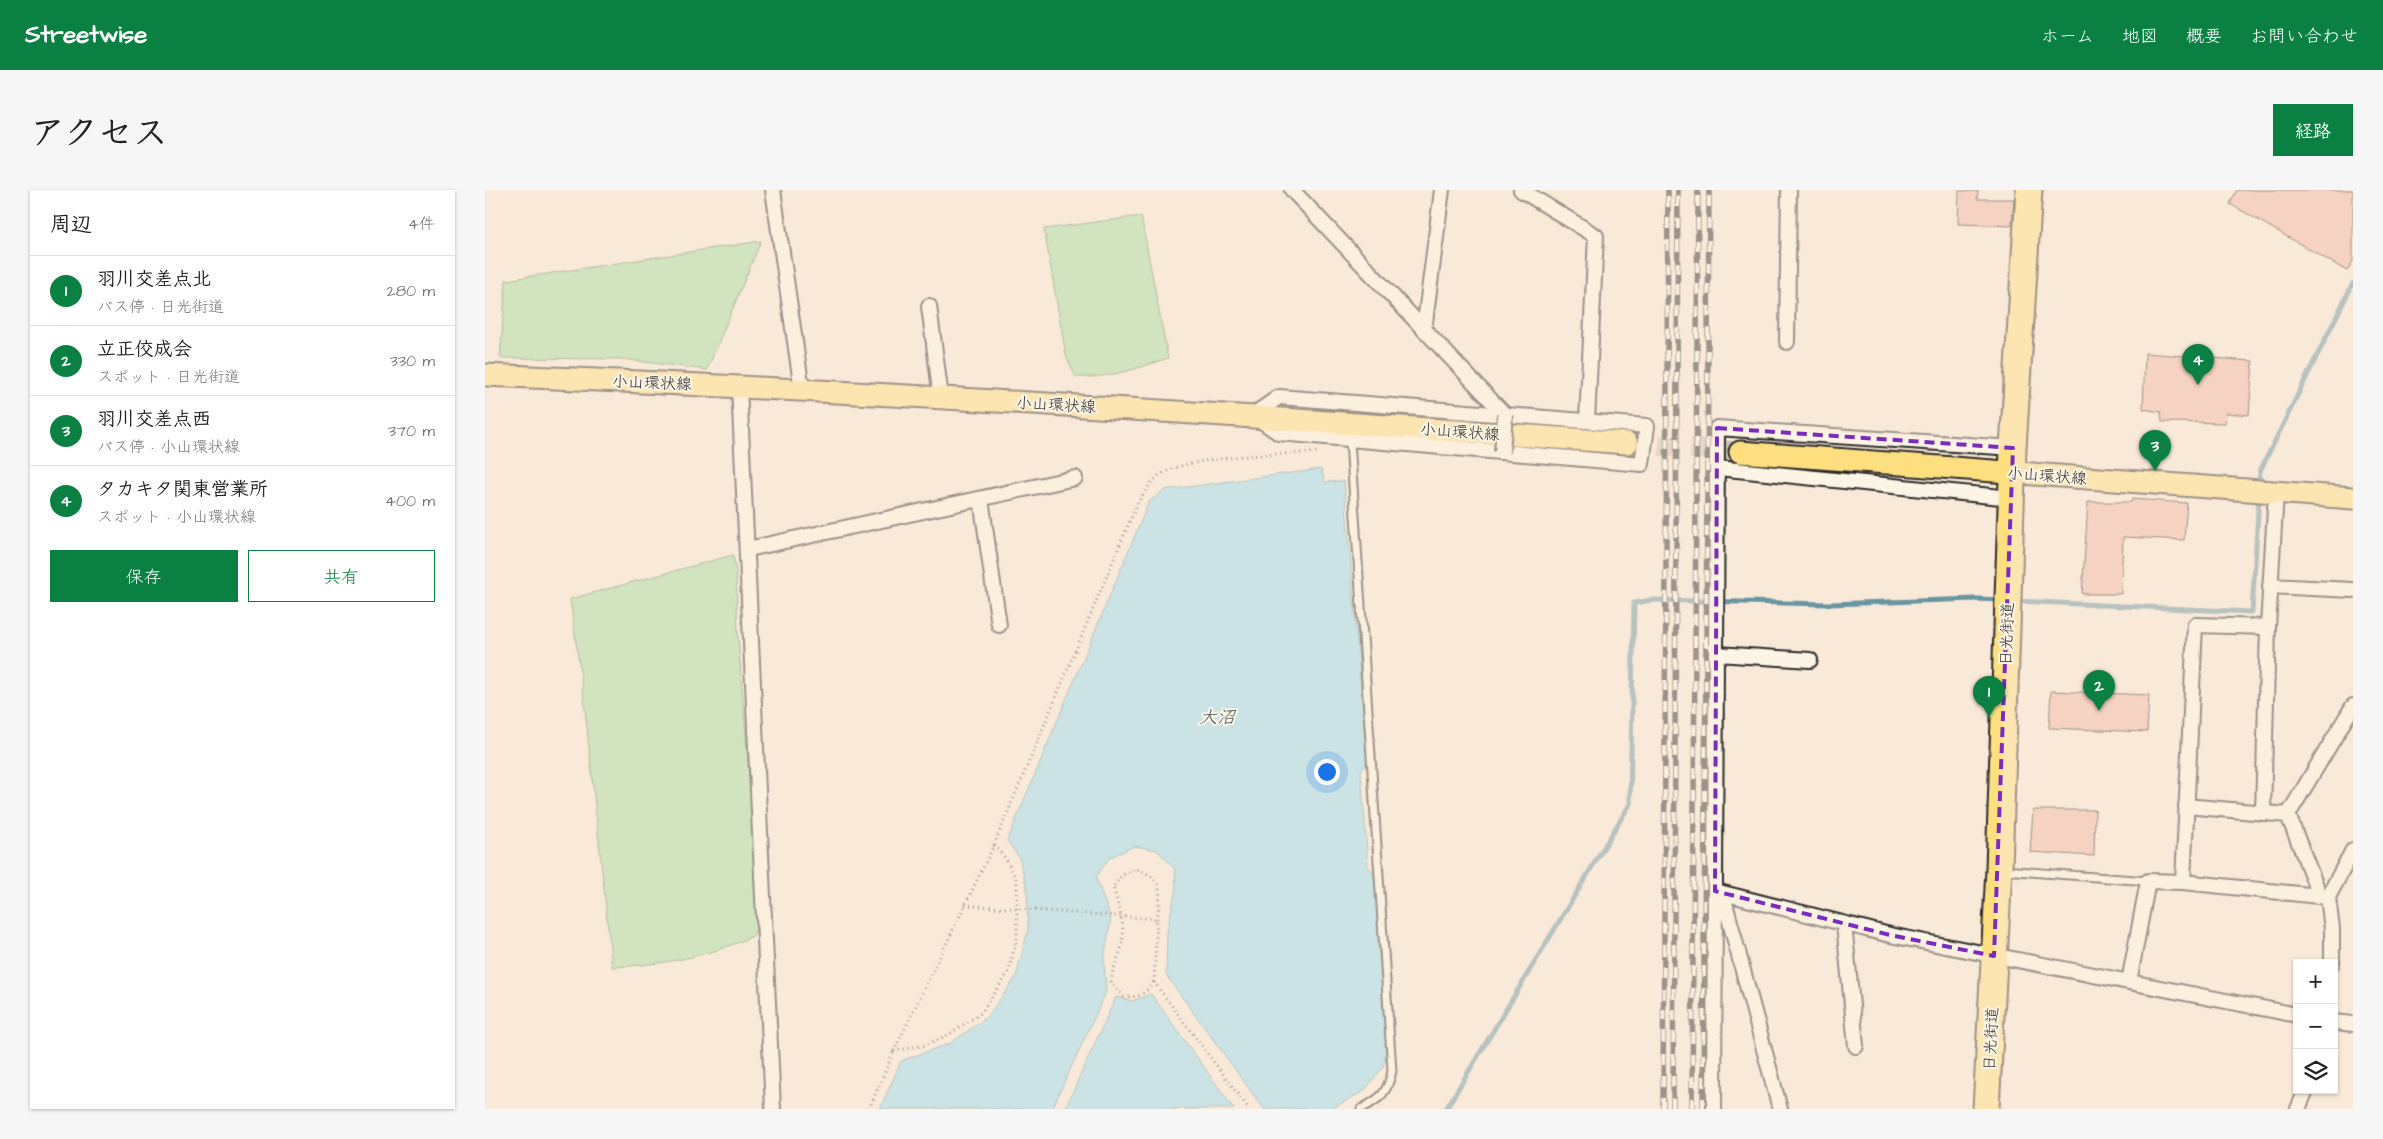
<!DOCTYPE html>
<html lang="ja">
<meta charset="utf-8">
<style>
:root{--surface:#fff;--page:#f6f6f6;--text:#202124;--muted:#757577;--line:#e0e0e0;--accent:#0b8043}
body{margin:0;font-family:"Architects Daughter","Klee One",sans-serif;background:var(--page);color:var(--text)}
.controls{position:absolute;right:15px;bottom:15px;display:grid;overflow:hidden;border-radius:0px;box-shadow:0 1px 4px #0004}
.controls button{width:45px;height:45px;display:grid;place-items:center;padding:0;border:0;border-bottom:1px solid var(--line);background:var(--surface);color:var(--text);font:25px sans-serif}
.you{position:absolute;left:841px;top:581px;width:18px;height:18px;margin:-12px;border:4px solid #fff;border-radius:50%;background:#1a73e8;box-shadow:0 0 0 8px #1a73e833}
.badge{display:grid;place-items:center;width:32px;height:32px;border-radius:50%;background:var(--accent);color:#fff;font-size:16px;font-weight:700}
.pin{position:absolute;translate:-50% -41px;filter:drop-shadow(0 1px 2px #0008)}
.pin::after{content:'';position:absolute;top:26px;width:18px;height:15px;background:inherit;clip-path:polygon(0 0,100% 0,50% 100%)}
.list{margin:0;padding:0;list-style:none}
h2{display:flex;justify-content:space-between;align-items:center;height:65px;margin:0;padding:0 20px;font-size:21px}
h2 small{font-size:16px;font-weight:400;color:var(--muted)}
.list li{display:grid;grid-template-columns:32px 1fr auto;gap:15px;align-items:center;box-sizing:border-box;height:70px;padding:0 20px;border-top:1px solid var(--line)}
.list b{display:block;font-size:19px;white-space:nowrap}
.list p{margin:0;font-size:16px;white-space:nowrap;color:var(--muted)}
.list em{font-size:16px;font-style:normal;color:var(--muted)}
.actions{display:flex;gap:10px;padding:15px 20px}
.actions a{flex:1;padding:11px 0;border:1px solid var(--accent);border-radius:0px;text-align:center;font-size:18px;color:var(--accent)}
.actions .main{background:var(--accent);color:#fff}
.icon{flex:none;width:28px;height:28px;fill:none;stroke:currentColor;stroke-width:2;stroke-linecap:round;stroke-linejoin:round}
.map{position:relative;flex:none;width:1868px;height:919px;overflow:hidden;border-radius:0px}
header{display:flex;align-items:center;gap:30px;box-sizing:border-box;height:70px;padding:0 25px;background:var(--accent);color:#fff}
header strong{font-size:24px}
nav{display:flex;gap:28px;margin-inline-start:auto;font-size:18px}
.intro{display:flex;align-items:center;justify-content:space-between;box-sizing:border-box;height:120px;padding:0 30px}
h1{margin:0;font-size:35px}
.button{padding:12px 22px;border-radius:0px;background:var(--accent);color:#fff;font-size:18px;font-weight:700}
main{display:flex;gap:30px;padding:0 30px}
aside{flex:1;background:var(--surface);border-radius:0px;box-shadow:0 1px 4px #0004}
.map>svg:first-child{display:block}
.green{fill:#a0dba1;stroke:#668366}
.water{fill:#92dcf3;stroke:#6995a3}
.lines{fill:none;stroke-linecap:round;stroke-linejoin:round}
.stream{stroke:#6995a3;stroke-width:5}
.building{fill:#efb7a5;stroke:#2b2b2b}
.primary-tunnel{stroke:#d0c3b5;stroke-width:21;stroke-dasharray:21 11;stroke-linecap:butt}
.lane-casing{stroke:#2b2b2b;stroke-width:11}
.street-casing{stroke:#2b2b2b;stroke-width:18}
.primary-casing{stroke:#2b2b2b;stroke-width:25}
.highway-casing{stroke:#2b2b2b;stroke-width:29}
.path{stroke:#2b2b2b;stroke-width:3;stroke-dasharray:1 4;stroke-linecap:butt}
.lane{stroke:#fcf5e5;stroke-width:7}
.street{stroke:#fcf5e5;stroke-width:14}
.primary{stroke:#fedf80;stroke-width:21}
.highway{stroke:#fedf80;stroke-width:25}
.rail-casing{stroke:#2b2b2b;stroke-width:5.5}
.rail{stroke:#fcf5e5;stroke-width:4;stroke-dasharray:11;stroke-linecap:butt}
.street-bridge-casing{stroke:#2b2b2b;stroke-width:18;stroke-linecap:butt}
.street-bridge{stroke:#fcf5e5;stroke-width:14}
.marked{fill:none;stroke:#7b2cbf;stroke-width:4;stroke-dasharray:10 6;stroke-linejoin:round}
.labels{text-anchor:middle;stroke-width:4;stroke-linejoin:round;paint-order:stroke}
.street-label{font-size:16px;fill:#2b2b2b;stroke:#fcf5e5}
.water-label{font-size:18px;font-style:italic;fill:#45575d;stroke:#fcf5e5}
</style>
<header>
<strong>Streetwise</strong>
<nav><a>ホーム</a><a>地図</a><a>概要</a><a>お問い合わせ</a></nav>
</header>
<div class="intro"><h1>アクセス</h1><a class="button">経路</a></div>
<main>
<aside>
<h2>周辺<small>4件</small></h2>
<ul class="list">
<li><span class="badge">1</span><div><b>羽川交差点北</b><p>バス停 · 日光街道</p></div><em>280 m</em></li>
<li><span class="badge">2</span><div><b>立正佼成会</b><p>スポット · 日光街道</p></div><em>330 m</em></li>
<li><span class="badge">3</span><div><b>羽川交差点西</b><p>バス停 · 小山環状線</p></div><em>370 m</em></li>
<li><span class="badge">4</span><div><b>タカキタ関東営業所</b><p>スポット · 小山環状線</p></div><em>400 m</em></li>
</ul>
<div class="actions"><a class="main">保存</a><a>共有</a></div>
</aside>
<div class="map">
<svg width="1868" height="919" viewBox="0 0 1868 919">
<rect width="100%" height="100%" fill="#f9e9d8"/>
<filter id="ink" filterUnits="userSpaceOnUse"><feTurbulence type="fractalNoise" baseFrequency=".02" numOctaves="2"/><feDisplacementMap in="SourceGraphic" scale="10" xChannelSelector="R" yChannelSelector="G"/><feConvolveMatrix kernelMatrix="1 2 1 2 8 2 1 2 1" color-interpolation-filters="sRGB"/></filter>
<g filter="url(#ink)">
<g class="green">
<path d="M656 26 683 168C654 178 623 189 591 187L581 166 559 39Z"/>
<path d="M276 51 222 180 136 169 15 168 21 90Z"/>
<path d="M248 365 251 381 253 445 273 701 271 738 268 746C224 767 175 775 127 777L99 510 85 409Z"/>
</g>
<g class="water">
<path d="M836 279 840 292 859 291 882 572 876 581 883 676 891 687 905 852 898 877 879 901 846 919H779L681 785 682 742 691 698 690 679 672 660 649 656 624 668 611 688 626 729 619 769 621 802 567 919H395L416 871 466 853 502 827 531 787 543 739 542 699 534 667 522 651 664 312 680 300Z"/>
<path d="M666 804 749 919H580L631 807 647 811Z"/>
</g>
<g class="lines">
<g class="stream">
<path d="M1774 296 1775 281 1868 93"/>
<path d="M1529 411 1767 422 1774 305"/>
<path d="M961 919 1145 614 1149 413 1167 410 1344 414 1491 409 1516 410"/>
</g>
</g>
<g class="building">
<path d="M1752 0H1868V71L1862 81 1745 14Z"/>
<path d="M1474 1H1493L1492 9H1529L1527 36 1473 34Z"/>
<path d="M1660 163 1768 171 1764 225 1741 223 1740 233 1677 232 1676 222 1658 219Z"/>
<path d="M1647 309 1702 313 1699 350 1638 347 1636 404H1597L1603 312H1646Z"/>
<path d="M1566 501 1664 505 1662 542 1564 538Z"/>
<path d="M1548 620H1610L1609 666 1545 662Z"/>
</g>
<g class="lines">
<path class="primary-tunnel" d="M1142 253 1255 262"/>
<g class="lane-casing">
<g id="lane">
<path d="M865 251 907 881C902 904 896 908 876 919"/>
<path d="M1519 680 1663 691"/>
</g>
</g>
<g class="street-casing">
<g id="street">
<path d="M288 0 317 200"/>
<path d="M807 0 1020 225"/>
<path d="M1036 0 1111 46 1102 231"/>
<path d="M444 116 456 208"/>
<path d="M939 140 957 0"/>
<path d="M1302 152 1304 0"/>
<path d="M254 196 288 919"/>
<path d="M794 207 1162 236 1157 274 794 243 768 225Z"/>
<path d="M1232 278 1526 308"/>
<path d="M496 309 514 435"/>
<path d="M263 359 590 288"/>
<path d="M1785 396 1868 400"/>
<path d="M1232 464 1325 470"/>
<path d="M1701 616 1803 625 1835 706"/>
<path d="M1778 623 1783 437"/>
<path d="M1803 625 1868 516"/>
<path d="M1698 692 1710 435 1783 437 1791 302"/>
<path d="M1230 701 1405 745 1812 825"/>
<path d="M1230 701 1240 713 1295 919"/>
<path d="M1843 707 1847 739V773"/>
<path d="M1359 734 1371 856"/>
<path d="M1644 792 1663 691 1698 692 1843 707 1868 660"/>
<path d="M1849 832 1868 834"/>
<path d="M1229 919 1232 238 1528 258"/>
<path d="M1813 919 1821 900"/>
</g>
</g>
<g class="primary-casing">
<g id="primary">
<path d="M0 185C381 201 761 225 1142 253"/>
<path d="M1255 262 1868 308"/>
</g>
</g>
<g class="highway-casing">
<path id="highway" d="M1501 919 1514 679 1528 258 1544 0"/>
</g>
<g class="path">
<path d="M509 655 652 314C659 303 668 287 680 282 715 265 791 265 832 262"/>
<path d="M509 655 521 669 532 691V748L523 783 496 823 463 845 440 855 409 861Z"/>
<path d="M480 715 672 729 669 792 764 919"/>
<path d="M669 792C660 803 654 808 639 807L626 793C627 780 632 771 636 759 642 738 633 716 628 697L637 685 651 679C679 688 676 703 672 729"/>
<path d="M384 919 409 861"/>
</g>
<use href="#lane" class="lane"/>
<use href="#street" class="street"/>
<use href="#primary" class="primary"/>
<use href="#highway" class="highway"/>
<g class="rail-casing">
<g id="rail">
<path d="M1178 919 1183 0"/>
<path d="M1188 919 1193 0"/>
<path d="M1207 919 1213 0"/>
<path d="M1218 919 1224 0"/>
</g>
</g>
<use href="#rail" class="rail"/>
<g class="street-bridge-casing">
<path id="street-bridge" d="M1017 262 1020 225"/>
</g>
<use href="#street-bridge" class="street-bridge"/>
</g>
</g>
<path d="M0 0H1868V919H0ZM1232 238 1528 258 1509 766 1405 745 1230 701Z" fill="#f9e9d8" fill-opacity=".55" fill-rule="evenodd"/>
<path class="marked" d="M1232 238 1528 258 1509 766 1405 745 1230 701Z"/>
<g class="labels">
<g class="street-label">
<text transform="translate(167 192) rotate(2)" y="6">小山環状線</text>
<text transform="translate(571 214) rotate(3)" y="6">小山環状線</text>
<text transform="translate(975 241) rotate(4)" y="6">小山環状線</text>
<text transform="translate(1562 285) rotate(4)" y="6">小山環状線</text>
<text transform="translate(1521 444) rotate(-88)" y="6">日光街道</text>
<text transform="translate(1505 849) rotate(-87)" y="6">日光街道</text>
</g>
<g class="water-label">
<text x="732" y="533">大沼</text>
</g>
</g>
</svg>
<div class="controls">
<button>+</button>
<button>−</button>
<button><svg class="icon" aria-label="layers" viewBox="0 0 24 24"><path d="M12 4l9 5-9 5-9-5zM3 14l9 5 9-5"/></svg></button>
</div>
<div class="you"></div>
<div class="pin badge" style="left:1504px;top:527px">1</div>
<div class="pin badge" style="left:1614px;top:521px">2</div>
<div class="pin badge" style="left:1670px;top:281px">3</div>
<div class="pin badge" style="left:1713px;top:195px">4</div>
</div>
</main>
